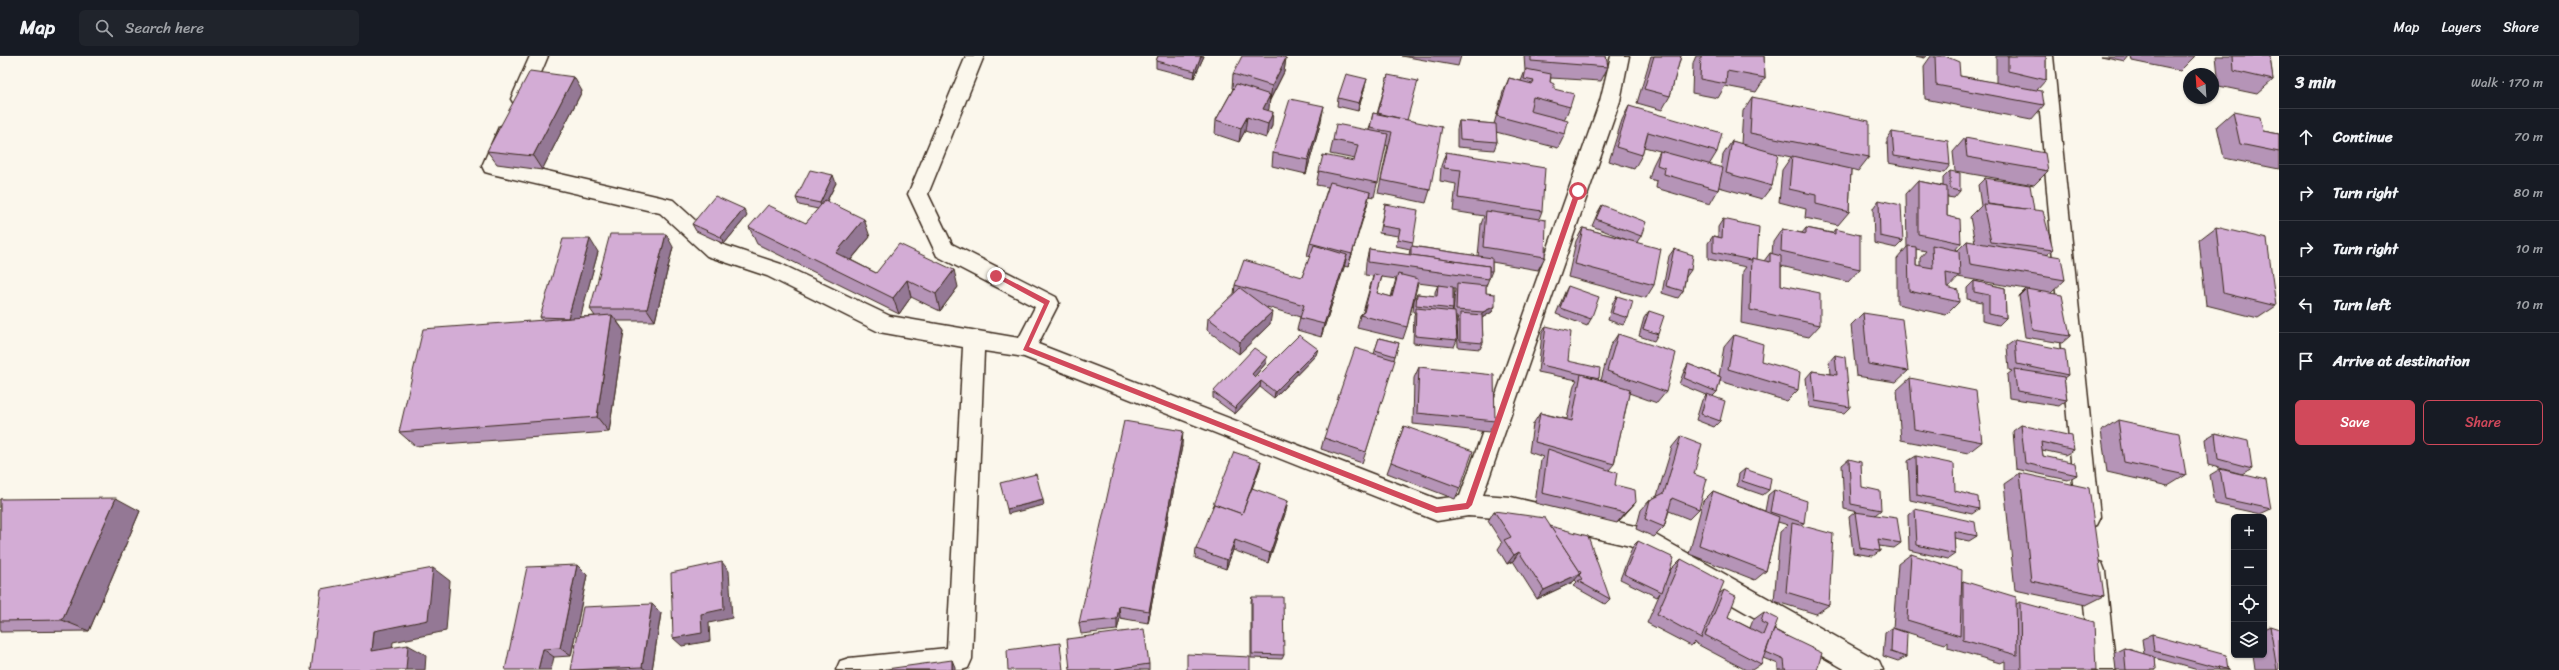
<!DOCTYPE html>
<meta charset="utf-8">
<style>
:root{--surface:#171b24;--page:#20242c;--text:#f1f3f6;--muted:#9ea1a6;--line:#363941;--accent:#d1495b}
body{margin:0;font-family:Sriracha,sans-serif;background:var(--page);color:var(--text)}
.controls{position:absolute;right:12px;bottom:12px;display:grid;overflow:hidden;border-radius:6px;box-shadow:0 1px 3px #0004}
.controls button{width:36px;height:36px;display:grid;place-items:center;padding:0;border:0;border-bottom:1px solid var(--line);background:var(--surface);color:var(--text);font:20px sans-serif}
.compass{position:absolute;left:2183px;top:12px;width:36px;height:36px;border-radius:50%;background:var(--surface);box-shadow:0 1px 3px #0004;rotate:335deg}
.stop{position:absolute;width:12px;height:12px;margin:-9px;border:3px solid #d1495b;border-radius:50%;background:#fff}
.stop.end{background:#d1495b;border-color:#fff;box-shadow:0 1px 4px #0008}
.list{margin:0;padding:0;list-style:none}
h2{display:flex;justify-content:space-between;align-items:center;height:52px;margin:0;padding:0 16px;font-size:17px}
h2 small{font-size:13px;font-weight:400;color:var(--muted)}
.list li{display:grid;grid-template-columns:26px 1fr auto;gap:12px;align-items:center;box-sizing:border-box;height:56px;padding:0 16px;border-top:1px solid var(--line)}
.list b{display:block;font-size:15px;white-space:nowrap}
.list em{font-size:13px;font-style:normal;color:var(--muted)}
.actions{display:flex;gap:8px;padding:12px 16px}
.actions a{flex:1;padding:9px 0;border:1px solid var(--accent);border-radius:6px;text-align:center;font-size:14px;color:var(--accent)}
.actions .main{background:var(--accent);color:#fff}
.icon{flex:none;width:22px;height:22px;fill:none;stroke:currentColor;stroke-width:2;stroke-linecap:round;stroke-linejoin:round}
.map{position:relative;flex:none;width:2279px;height:614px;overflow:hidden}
header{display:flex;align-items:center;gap:24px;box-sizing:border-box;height:56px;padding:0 20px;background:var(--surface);border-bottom:1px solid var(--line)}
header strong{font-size:19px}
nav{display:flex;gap:22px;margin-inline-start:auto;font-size:14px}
.search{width:280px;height:36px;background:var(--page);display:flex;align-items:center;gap:10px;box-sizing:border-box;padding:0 14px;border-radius:6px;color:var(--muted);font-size:15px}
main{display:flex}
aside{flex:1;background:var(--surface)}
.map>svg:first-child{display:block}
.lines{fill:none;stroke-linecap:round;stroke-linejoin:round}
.minor-casing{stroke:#3b2a1e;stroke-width:3}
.minor{fill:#fbf7ec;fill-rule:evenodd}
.wall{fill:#b594b7;stroke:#3b2a1e;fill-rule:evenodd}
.shaded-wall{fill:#947895;stroke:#3b2a1e}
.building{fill:#d3acd5;stroke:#3b2a1e}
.route{fill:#d1495b}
</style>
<header>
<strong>Map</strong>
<div class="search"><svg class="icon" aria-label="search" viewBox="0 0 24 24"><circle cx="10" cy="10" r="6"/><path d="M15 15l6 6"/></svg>Search here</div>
<nav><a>Map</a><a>Layers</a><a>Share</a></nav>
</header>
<main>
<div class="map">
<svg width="2279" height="614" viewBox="0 0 2279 614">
<rect width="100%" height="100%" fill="#fbf7ec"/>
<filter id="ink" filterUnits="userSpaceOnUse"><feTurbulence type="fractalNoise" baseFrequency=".025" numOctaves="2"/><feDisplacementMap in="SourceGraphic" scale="8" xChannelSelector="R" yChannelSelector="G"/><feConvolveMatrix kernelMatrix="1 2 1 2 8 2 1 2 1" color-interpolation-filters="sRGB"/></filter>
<g filter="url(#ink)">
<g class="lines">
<g class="minor-casing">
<g id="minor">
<path d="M530 0H548L528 48 521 50 514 48 511 43Z"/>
<path d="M966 0H984L928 138 952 188 1056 241 1059 247 1038 288 1437 443 1460 440 1600 45 1611 0H1629L1620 45 1483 439 1511 441 1643 472 1879 605 1883 614H1846L1630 490 1511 463 1468 460 1437 465 1024 301 984 295 972 603 968 612 962 614H836L840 605 849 602 947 592 963 291 879 276 767 220 707 200 660 157 492 118 485 116 482 110 499 71 506 68 513 71 516 76 504 105 673 144 721 188 781 208 890 260 1019 282 1035 251 937 200 908 138Z"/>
<path d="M2035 0H2053L2100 461 2096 469 2088 472 2080 469 2076 461Z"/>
<path d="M2093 504 2102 507 2105 515 2116 614H2090L2081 515 2084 507Z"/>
</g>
</g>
<use href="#minor" class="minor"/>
</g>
<g class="wall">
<path d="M1158 0H1204L1194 22 1156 12V5Z"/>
<path d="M1402 0H1461L1458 10Z"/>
<path d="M1524 0H1606L1608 11 1601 25 1551 22 1550 26 1554 33 1570 51 1564 64 1565 78 1558 92 1496 76 1497 86 1494 94 1457 91V73L1459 65 1494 68 1503 36 1509 22 1521 25 1525 15Z"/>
<path d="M1651 0H1681L1670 40 1662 54 1637 47Z"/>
<path d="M1696 0H1764L1765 22 1756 36 1725 30 1718 42 1692 37 1693 7Z"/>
<path d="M1915 0H1926L1925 2Z"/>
<path d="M1931 0H1945L1960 20 1996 27V0H2046V24L2037 34 2044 49 2031 64 1925 43 1924 10Z"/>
<path d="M2101 0H2129L2125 5Z"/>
<path d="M2131 0H2195L2180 15 2132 5Z"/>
<path d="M2216 0H2270L2273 24 2257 38 2219 30Z"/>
<path d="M1286 2 1284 16 1270 44 1268 54 1272 70 1266 82 1245 75 1239 86 1215 78 1216 64 1233 33 1232 32 1233 18Z"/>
<path d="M1388 19 1407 64 1430 134 1426 147 1378 137 1388 90 1386 89 1374 141 1369 140 1348 211 1344 210 1321 281 1297 274 1300 261 1267 251 1270 268 1239 298 1207 274 1208 262 1234 238 1235 229 1302 221 1310 201 1307 200 1310 187 1328 131 1316 129 1319 115 1354 105 1355 103 1330 98 1333 84 1369 74 1373 57 1377 58Z"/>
<path d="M1365 30 1358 55 1337 50 1338 42Z"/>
<path d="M582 35 542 114 497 108 487 95Z"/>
<path d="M1752 41 1869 101 1858 115 1851 113 1849 156 1838 169 1805 162 1806 153 1779 146 1782 114 1791 101 1777 98 1772 130 1762 143 1719 131 1718 134 1710 148 1656 132 1657 125 1649 123 1653 109 1660 95 1644 91 1642 99 1634 113 1609 105 1622 64 1629 50 1717 96 1709 109 1721 112 1723 99 1732 85 1741 88 1743 55Z"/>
<path d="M2233 56 2263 75 2279 78V113L2224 102 2217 70Z"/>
<path d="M1321 65 1306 118 1272 110 1273 97Z"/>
<path d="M1892 76 1950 109 1944 117 1888 107 1887 83Z"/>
<path d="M1965 82 2048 115 2034 129 1955 115 1953 96Z"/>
<path d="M1446 96 1542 155 1539 163 1545 201 1538 214 1492 206V215L1486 230V237L1495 250 1492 256 1482 262 1483 287 1480 293 1458 291 1457 264 1458 261H1456L1457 284 1454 291 1413 287 1414 259 1415 256H1413L1414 244 1417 238 1435 240V236L1438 229 1441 230 1418 227 1407 271 1403 283 1357 272 1360 259 1363 256 1373 220 1365 219 1366 206 1369 193 1409 199 1410 193 1396 190 1398 180 1379 177 1385 148 1413 186 1412 190 1478 200 1481 168 1484 160 1453 155 1456 128 1440 125 1441 110ZM1382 221 1396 223 1391 241 1377 237ZM1453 232H1455V233L1453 256H1452L1453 253Z"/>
<path d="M1950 115 1960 135 1954 142 1947 141V160L1961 187 1955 194H1958L1967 185 1975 187 1970 161 1981 150 1978 129 1985 122 2034 154 2053 194 2047 198 2065 224 2051 237 2070 280 2062 287 2025 281 2019 240 2026 233 1958 221 1948 232 1959 246 1946 259 1897 248V203L1907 191 1906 138 1918 125 1943 130V122ZM1916 193 1926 195 1920 202V210L1916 209Z"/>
<path d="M836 127 827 145 870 181 851 204 876 217 958 231 940 255 911 241 899 258 757 188 749 171 806 167 818 153 799 149 796 142Z"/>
<path d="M1879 144 1903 185 1896 192 1874 187 1873 152Z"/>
<path d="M1602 149 1641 180 1637 186 1654 229 1646 242 1568 221 1576 185 1583 172 1627 184 1592 170 1598 156Z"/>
<path d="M747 160 724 188 696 175 692 168Z"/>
<path d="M1723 163 1757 204 1764 205 1770 197 1772 198 1773 186 1782 173 1802 177 1806 172 1832 177 1835 173 1860 213 1848 226 1781 210V229L1820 269 1809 281 1741 267 1743 215 1746 211 1708 203V187L1713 180 1718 181V171Z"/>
<path d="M2216 171 2276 250 2258 262 2206 249 2199 184Z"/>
<path d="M673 191 655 265H617L624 275 609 376 415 390 399 376 542 264 540 261 598 196 580 261 595 260 590 253Z"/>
<path d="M1674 193 1691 214 1686 221 1683 235 1678 242 1662 237 1669 200Z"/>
<path d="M1974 225 2005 232 2006 262 1999 269 1982 265V246L1967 243V232Z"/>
<path d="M1568 230 1591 263 1587 270 1556 258 1565 236Z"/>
<path d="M1617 240 1628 262 1623 269 1608 264 1613 246Z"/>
<path d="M1649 255 1658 278 1654 285 1639 280 1644 262Z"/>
<path d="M1863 257 1908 315 1896 326 1856 320 1851 269Z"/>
<path d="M1546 270 1568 305 1599 322 1598 323 1601 324 1610 290 1618 278 1666 336 1657 347 1629 337 1614 408 1609 414 1615 429 1636 446 1617 467 1535 447 1541 404 1543 401 1529 396 1533 368 1540 357 1567 363 1574 329 1577 324 1538 316 1542 277Z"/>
<path d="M1734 279 1761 305 1798 334 1787 345 1720 325 1717 336 1713 340 1720 365 1714 371 1696 364 1702 344 1706 339 1679 328 1684 315 1688 308 1719 320 1724 291Z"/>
<path d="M1379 282 1399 287 1366 396 1362 407 1321 393 1324 382 1374 298Z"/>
<path d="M2015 284 2068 319 2064 322 2067 344 2059 350 2009 342 2007 319 2012 315 2009 314 2007 290Z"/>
<path d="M1316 299 1274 342 1260 331 1235 358 1213 342V336L1266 307 1254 321 1256 322Z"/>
<path d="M1835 299 1850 351 1844 357 1809 351 1806 322 1812 315 1830 318 1829 306Z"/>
<path d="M1419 311 1495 365 1489 376 1413 368 1414 322Z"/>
<path d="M1910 322 1982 386 1968 397 1901 384 1897 334Z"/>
<path d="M2118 364 2186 419 2168 430 2107 416 2101 375Z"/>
<path d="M2021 369 2074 394 2065 399 2042 394 2043 400 2077 419 2068 424 2016 413 2013 375Z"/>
<path d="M1404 370 1460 432 1455 443 1387 417Z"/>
<path d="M2215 377 2252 412 2242 418 2208 409 2205 383Z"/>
<path d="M1681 380 1694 418 1699 453 1689 463 1669 455 1664 471 1654 481 1636 473 1641 454 1650 444 1657 440 1672 391Z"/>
<path d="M1182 390 1148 567 1120 562 1117 574 1081 578 1079 567Z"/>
<path d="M1916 400 1955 435 1979 453 1972 458 1910 444 1908 405Z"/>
<path d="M1849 403 1862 431 1881 454 1875 459 1901 487 1894 492 1879 490 1880 495 1873 500 1853 497 1849 461 1855 456H1857L1844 453 1842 409Z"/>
<path d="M1260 411 1252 432 1286 455 1268 507 1233 494 1226 513 1195 502 1196 493Z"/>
<path d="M1745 413 1769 434 1763 439 1737 430 1739 418Z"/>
<path d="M2220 413 2271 453 2260 458 2215 448 2210 419Z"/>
<path d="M2020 417 2104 540 2086 549 2015 534 2004 428Z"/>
<path d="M1774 434 1804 467 1801 469 1829 549 1816 558 1774 545 1780 476 1788 469 1778 466 1766 515 1755 524 1689 498 1703 445 1713 435 1765 455 1768 439Z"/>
<path d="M0 443 140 455 89 575 0 576Z"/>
<path d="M1915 453 1977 480 1969 485 1954 482 1955 498 1948 503 1909 494 1908 459Z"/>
<path d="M1494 455 1550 470 1610 543 1605 548 1573 530 1577 526 1575 524 1573 526 1537 543 1513 505 1507 508 1498 493 1502 487 1488 465Z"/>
<path d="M1638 485 1665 526 1671 513 1681 503 1720 537 1724 534 1728 561 1750 572 1753 564 1764 556 1774 574 1817 614H1778V608L1763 602 1761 608 1752 614H1746L1695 587V586L1691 590 1647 567 1660 537 1657 541 1620 523 1633 490Z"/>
<path d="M1911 498 1962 526 1963 525 2016 548 2020 546 2096 614H2005V605L2000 607 1948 592V586L1945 588 1893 572 1898 508Z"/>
<path d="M577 509 587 519 571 600 554 601 505 614Z"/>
<path d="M1252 541 1284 599 1282 603 1251 602V545Z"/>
<path d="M661 557 652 614H571Z"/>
<path d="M2270 570 2279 614H2255L2253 599H2264V573Z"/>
<path d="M1892 572 1906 601 1898 605 1883 600 1885 577Z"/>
<path d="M2152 579 2228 614H2230H2198L2155 602 2156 614H2116L2114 597 2124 592 2144 598 2142 583Z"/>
<path d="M1149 608V614H1070Z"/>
</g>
<g class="shaded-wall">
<path d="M1201 0H1204L1194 22 1195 15Z"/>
<path d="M1286 2 1284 16 1270 44 1272 30Z"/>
<path d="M574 21 582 35 542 114 533 100Z"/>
<path d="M1367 23 1365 30 1358 55 1359 47Z"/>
<path d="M1270 39 1269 53 1262 66 1263 53Z"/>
<path d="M1324 50 1321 65 1306 118 1308 104Z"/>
<path d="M1273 56 1272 70 1266 82 1268 68Z"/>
<path d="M1247 61 1245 75 1239 86 1241 72Z"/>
<path d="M833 119 836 127 822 154 820 147Z"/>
<path d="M1370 136 1367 150 1348 211 1352 198Z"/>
<path d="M744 153 747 160 724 188 721 181Z"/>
<path d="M864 163 870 181 842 214 836 197Z"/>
<path d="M666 178 673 191 655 265 647 253Z"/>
<path d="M590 183 598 196 577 274 568 262Z"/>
<path d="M1347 199 1344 212 1321 281 1324 268Z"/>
<path d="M954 214 958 231 940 255 936 238Z"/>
<path d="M907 224 911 241 899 258 893 242Z"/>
<path d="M1495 250 1492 256 1480 263 1483 256Z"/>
<path d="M1272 256 1270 268 1239 298 1240 286Z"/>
<path d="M612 259 624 275 609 376 597 361Z"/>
<path d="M1318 293 1316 299 1274 342 1275 336Z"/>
<path d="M1267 301 1266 307 1251 325 1252 318Z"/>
<path d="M1261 325 1260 331 1235 358V352Z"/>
<path d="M1183 375 1182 390 1148 567 1149 555Z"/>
<path d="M1261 405 1260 411 1240 466 1241 461Z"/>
<path d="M116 442 140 455 89 575 62 564Z"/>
<path d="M1043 444 1044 449 1008 458 1007 453Z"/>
<path d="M1288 445 1286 455 1268 507 1270 497Z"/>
<path d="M1636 446 1627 456 1617 467 1625 457Z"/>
<path d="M1235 484 1233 494 1226 513 1227 504Z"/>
<path d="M1519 496 1513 505 1507 508 1514 499Z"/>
<path d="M722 506 729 515 732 562 709 567 710 585 682 590 673 582Z"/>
<path d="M577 509 587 519 571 600 560 592Z"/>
<path d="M433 512 450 525 446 575 393 586 391 606 372 595 374 575Z"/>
<path d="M1581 517 1573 526 1537 543 1544 534Z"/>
<path d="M652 548 661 557 652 614H646L642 611Z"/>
<path d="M1119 550 1120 562 1117 574V563Z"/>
<path d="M408 589 426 599 425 614H404Z"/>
<path d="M543 593 554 601 551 614H538Z"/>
<path d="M952 604 955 611V614H952Z"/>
</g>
<g class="building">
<path d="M1158 0H1201L1195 15 1156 5Z"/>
<path d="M1242 0H1280L1286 2 1272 30 1233 18Z"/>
<path d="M1531 0H1606L1608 11 1531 5Z"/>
<path d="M1654 0H1681L1670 40 1644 33Z"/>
<path d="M1701 0H1764L1765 22 1727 15 1726 28 1700 23Z"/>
<path d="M1935 0H1945L1959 6 1960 20 2042 35 2044 49 1936 29Z"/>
<path d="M2008 0H2046V24L2008 15Z"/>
<path d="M2233 0H2270L2273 24 2234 15Z"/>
<path d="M1526 13 1551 18 1550 26 1554 28V33L1574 38 1570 51 1533 41 1530 55 1568 65 1565 78 1497 60 1509 22 1532 28 1534 25 1524 23Z"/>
<path d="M530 15 574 21 533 100 487 95Z"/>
<path d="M1346 18 1367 23 1359 47 1338 42Z"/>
<path d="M1388 19 1418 25 1407 64 1378 57Z"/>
<path d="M1236 28 1270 39 1263 53 1273 56 1268 68 1247 61 1241 72 1216 64Z"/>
<path d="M1752 41 1869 65V101L1750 77Z"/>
<path d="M1290 43 1324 50 1308 104 1273 97Z"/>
<path d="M1629 50 1722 77 1717 96 1648 76 1642 99 1616 91Z"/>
<path d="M2233 56 2260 61 2263 75 2279 78V96L2240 88Z"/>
<path d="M1373 57 1442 71 1430 134 1381 124 1392 76 1370 72Z"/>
<path d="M1459 65 1496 68 1497 86 1460 83Z"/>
<path d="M1336 68 1388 78 1378 127 1319 115 1323 99 1354 105 1358 89 1333 84Z"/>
<path d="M1892 76 1948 85 1950 109 1894 100Z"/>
<path d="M1965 82 2045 97 2048 115 1967 101Z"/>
<path d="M1732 85 1778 98 1772 130 1726 117Z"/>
<path d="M1660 95 1723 112 1718 134 1664 118 1665 112 1657 109Z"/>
<path d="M1446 96 1545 112 1542 155 1458 142 1461 114 1444 112Z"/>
<path d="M1792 100 1851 113 1849 156 1816 148V139L1789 133Z"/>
<path d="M810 114 833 119 820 147 796 142Z"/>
<path d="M1950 115 1960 117V135L1950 133Z"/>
<path d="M1985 122 2030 129 2034 154 1988 148Z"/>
<path d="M1918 125 1947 131V160L1960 163 1961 187 1918 178Z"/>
<path d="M1330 126 1370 136 1352 198 1310 187Z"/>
<path d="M715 140 744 153 721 181 692 168Z"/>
<path d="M825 144 864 163 836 197 876 217 899 188 954 214 936 238 907 224 893 242 749 171 768 149 806 167Z"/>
<path d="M1879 144 1901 149 1903 185 1880 180Z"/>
<path d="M1385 148 1418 154 1413 186 1398 183 1400 173 1381 170Z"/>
<path d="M1983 148 2043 155 2053 194 1991 186Z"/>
<path d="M1602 149 1646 166 1641 180 1596 163Z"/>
<path d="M1486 155 1546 164 1545 201 1483 191Z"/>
<path d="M1723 163 1759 171 1757 204 1752 202 1751 204 1713 196V180L1722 182Z"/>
<path d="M2216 171 2267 183 2276 250 2223 237Z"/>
<path d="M1583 172 1661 193 1654 229 1575 208Z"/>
<path d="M1806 172 1835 178V173L1860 179V213L1781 195 1782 173 1806 178Z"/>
<path d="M610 178H666L647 253H590Z"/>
<path d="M563 183H590L568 262 540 261Z"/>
<path d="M1967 185 2061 201 2065 224 1970 208Z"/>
<path d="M1314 189 1347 199 1324 268 1300 262 1304 249 1235 229 1244 204 1302 221Z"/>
<path d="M1932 189 1959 195 1960 220 1946 217 1947 231 1958 234 1959 246 1909 235 1908 190 1916 191V209L1933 212Z"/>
<path d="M1411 190 1492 202V215H1489V210L1411 199Z"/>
<path d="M1369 193 1489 210V223L1368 206Z"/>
<path d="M1674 193 1693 199 1691 214 1687 213 1683 235 1666 230Z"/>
<path d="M1770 197 1781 200V229L1820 237V269L1750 254 1752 202 1770 206Z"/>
<path d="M1374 218 1382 220 1377 237 1392 241 1398 218 1418 223 1407 271 1360 259 1364 256Z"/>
<path d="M1974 225 2005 232 2006 262 1989 258V239L1974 236Z"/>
<path d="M1457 227 1486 230V237L1495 238V250L1483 256 1456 254Z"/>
<path d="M1438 229 1453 231V253L1416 249 1417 238 1437 240Z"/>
<path d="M1568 230 1599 241 1591 263 1560 252Z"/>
<path d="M1240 232 1272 256 1240 286 1208 262Z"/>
<path d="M2026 233 2062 239 2070 280 2033 274Z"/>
<path d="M1617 240 1633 245 1628 262 1612 257Z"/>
<path d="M1416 252 1455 256 1457 284 1415 280Z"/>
<path d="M1649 255 1664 260 1658 278 1643 273Z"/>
<path d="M1460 257 1482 259 1483 287 1460 285Z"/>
<path d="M1863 257 1902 263 1908 315 1868 308Z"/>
<path d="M612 259 597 361 399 376 423 273Z"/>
<path d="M1546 270 1571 276 1568 305 1600 312 1599 322 1541 309Z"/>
<path d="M1618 278 1676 297 1666 336 1607 315Z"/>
<path d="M1299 279 1318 293 1275 336 1261 325 1235 352 1213 336 1254 292 1267 301 1252 318 1256 322Z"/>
<path d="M1734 279 1763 288 1761 305 1800 316 1798 334 1728 313Z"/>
<path d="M1379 282 1399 287 1395 300 1375 294Z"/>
<path d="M2015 284 2065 294 2068 319 2017 308Z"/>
<path d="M1355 292 1395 304 1366 396 1324 382Z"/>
<path d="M1835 299 1845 301 1850 351 1815 345 1812 315 1837 319Z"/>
<path d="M1688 308 1721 321 1717 336 1684 322Z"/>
<path d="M1419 311 1494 319 1495 365 1417 357Z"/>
<path d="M2014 313 2064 321 2067 344 2017 335Z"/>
<path d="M1581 318 1630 333 1614 408 1535 386 1540 357 1572 365Z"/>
<path d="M1910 322 1976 335 1982 386 1914 373Z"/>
<path d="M1707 338 1725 345 1720 365 1701 358Z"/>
<path d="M2118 364 2179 377 2186 419 2124 406Z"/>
<path d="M1124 365 1183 375 1149 555 1119 550 1117 563 1079 567Z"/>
<path d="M2021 369 2072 380 2074 394 2041 386 2043 400 2075 407 2077 419 2025 407Z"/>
<path d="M1404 370 1473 395 1460 432 1391 406Z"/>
<path d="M2215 377 2248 385 2252 412 2218 403Z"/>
<path d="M1681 380 1702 388 1694 418 1707 423 1699 453 1672 442 1664 471 1645 463 1650 444 1664 437Z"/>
<path d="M1548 393 1617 417 1615 429 1635 434 1636 446 1625 457 1542 437Z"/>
<path d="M1234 396 1261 405 1242 458 1214 448 1212 451Z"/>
<path d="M1916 400 1954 408 1955 435 1978 441 1979 453 1917 439Z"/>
<path d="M1849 403 1861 406 1862 431 1880 435 1881 454 1851 448Z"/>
<path d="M1745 413 1771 422 1769 434 1742 425Z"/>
<path d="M2220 413 2266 424 2271 453 2225 443Z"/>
<path d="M2020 417 2089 432 2104 540 2031 525Z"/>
<path d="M1036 418 1043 444 1007 453 1000 427Z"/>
<path d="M1252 432 1288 445 1270 497 1235 484 1227 504 1196 493 1214 448 1242 458Z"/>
<path d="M1774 434 1807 445 1804 467 1770 456Z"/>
<path d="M1713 435 1779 461 1766 515 1699 489Z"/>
<path d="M116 442 62 564 0 565V443Z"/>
<path d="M1915 453 1975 466 1977 480 1954 475 1955 498 1917 489Z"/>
<path d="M1494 455 1545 462 1581 517 1544 534 1519 496 1514 499 1504 484 1511 481Z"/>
<path d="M1855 456 1897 462 1901 487 1878 483 1880 495 1860 492Z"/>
<path d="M1792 467 1833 478 1829 549 1786 536Z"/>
<path d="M1550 470 1588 480 1610 543 1578 525 1582 523 1579 519 1581 517Z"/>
<path d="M1638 485 1674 502 1662 536 1624 518Z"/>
<path d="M1911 498 1962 514 1960 580 1907 564Z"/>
<path d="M1681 503 1724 526 1701 582 1657 558Z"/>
<path d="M722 506 724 553 701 558 702 577 673 582 671 517Z"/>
<path d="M577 509 560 592 543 593 538 614H505L527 511Z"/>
<path d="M433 512 428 564 374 575 372 595 408 589 406 614H311L321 533Z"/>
<path d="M1963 525 2016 541 2017 599 1963 584Z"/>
<path d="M1724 534 1736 540 1728 561 1763 579 1767 569 1761 566 1764 556 1778 563 1761 608 1705 579Z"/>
<path d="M1252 541H1283L1284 599 1252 598Z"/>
<path d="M2020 546 2094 566 2096 614H2021Z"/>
<path d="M652 548 642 611 571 614 583 551Z"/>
<path d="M2270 570 2279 573V614H2277Z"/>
<path d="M1892 572 1907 577 1906 601 1891 596Z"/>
<path d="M1144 573 1149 608 1115 613V614H1070L1067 583Z"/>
<path d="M1774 574 1822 597 1817 614H1787L1785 613 1784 604 1766 596Z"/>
<path d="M2152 579 2226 599 2228 614 2219 611 2218 612 2154 595Z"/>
<path d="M1060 587 1063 614H1008L1007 594Z"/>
<path d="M2124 592 2155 601 2156 614H2126Z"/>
<path d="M1187 598 1250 601V614H1187Z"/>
<path d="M952 604V614H879Z"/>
<path d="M2219 611 2230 614H2220Z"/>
</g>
</g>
<path class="route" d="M1578 132 1581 135 1472 449 1468 453 1436 457 1023 294 1044 248 993 220 998 218 1050 245 1029 291 1437 451 1466 447 1575 135Z"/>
</svg>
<div class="controls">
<button>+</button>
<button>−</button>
<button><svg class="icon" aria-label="locate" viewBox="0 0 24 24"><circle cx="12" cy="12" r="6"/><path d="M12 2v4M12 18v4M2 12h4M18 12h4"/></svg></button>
<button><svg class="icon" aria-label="layers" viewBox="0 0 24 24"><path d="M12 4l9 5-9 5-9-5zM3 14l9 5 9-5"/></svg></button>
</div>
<svg class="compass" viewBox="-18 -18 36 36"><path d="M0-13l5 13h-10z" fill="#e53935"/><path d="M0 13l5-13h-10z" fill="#9ea1a6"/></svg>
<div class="stop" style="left:1578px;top:135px"></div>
<div class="stop end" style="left:996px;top:220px"></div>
</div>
<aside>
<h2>3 min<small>Walk · 170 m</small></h2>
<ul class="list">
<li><svg class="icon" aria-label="ahead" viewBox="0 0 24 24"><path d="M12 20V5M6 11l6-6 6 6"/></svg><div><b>Continue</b></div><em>70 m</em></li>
<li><svg class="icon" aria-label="right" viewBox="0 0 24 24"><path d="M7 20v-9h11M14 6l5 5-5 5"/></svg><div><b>Turn right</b></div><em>80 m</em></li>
<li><svg class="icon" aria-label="right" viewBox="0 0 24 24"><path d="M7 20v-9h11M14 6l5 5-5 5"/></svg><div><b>Turn right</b></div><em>10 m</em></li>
<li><svg class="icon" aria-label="left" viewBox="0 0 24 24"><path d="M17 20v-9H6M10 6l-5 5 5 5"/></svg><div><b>Turn left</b></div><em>10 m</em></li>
<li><svg class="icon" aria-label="arrive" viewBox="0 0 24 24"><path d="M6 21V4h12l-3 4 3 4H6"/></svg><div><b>Arrive at destination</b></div></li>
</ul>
<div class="actions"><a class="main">Save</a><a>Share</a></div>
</aside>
</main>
